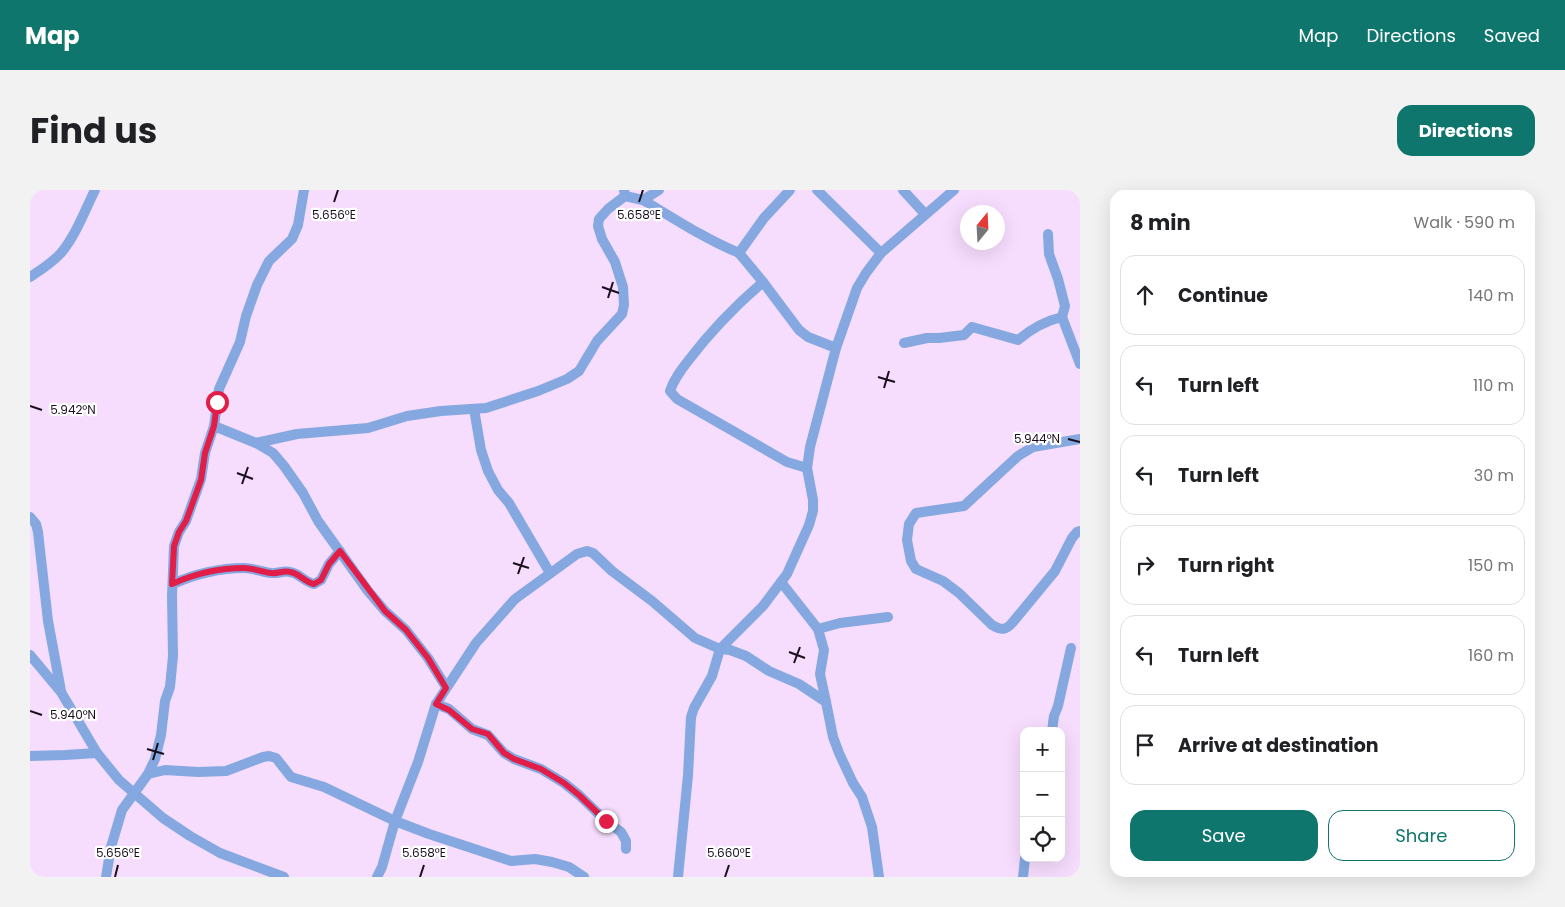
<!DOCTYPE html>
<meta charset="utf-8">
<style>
:root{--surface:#fff;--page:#f2f2f2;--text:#202124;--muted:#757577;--line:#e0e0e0;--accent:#0f766e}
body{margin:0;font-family:Poppins,sans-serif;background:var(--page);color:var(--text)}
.controls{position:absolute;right:15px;bottom:15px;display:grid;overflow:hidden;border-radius:10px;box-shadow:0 5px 20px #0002}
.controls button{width:45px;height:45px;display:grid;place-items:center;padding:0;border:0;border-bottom:1px solid var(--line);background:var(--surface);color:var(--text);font:25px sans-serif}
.compass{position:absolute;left:930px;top:15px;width:45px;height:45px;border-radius:50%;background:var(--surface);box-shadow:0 5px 20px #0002;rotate:18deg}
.stop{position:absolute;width:15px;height:15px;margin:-11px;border:4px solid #e11d48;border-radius:50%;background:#fff}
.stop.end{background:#e11d48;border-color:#fff;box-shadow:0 1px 5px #0008}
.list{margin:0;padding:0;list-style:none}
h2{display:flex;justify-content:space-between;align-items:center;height:65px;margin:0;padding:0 20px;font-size:21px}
h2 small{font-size:16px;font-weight:400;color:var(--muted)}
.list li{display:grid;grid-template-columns:32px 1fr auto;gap:15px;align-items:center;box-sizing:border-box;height:80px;margin:0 10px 10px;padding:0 10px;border:1px solid var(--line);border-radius:15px}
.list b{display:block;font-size:19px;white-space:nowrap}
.list em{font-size:16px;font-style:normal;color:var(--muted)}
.actions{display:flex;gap:10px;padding:15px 20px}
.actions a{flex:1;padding:11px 0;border:1px solid var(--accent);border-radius:15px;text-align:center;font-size:18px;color:var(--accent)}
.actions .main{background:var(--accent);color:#fff}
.icon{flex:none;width:28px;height:28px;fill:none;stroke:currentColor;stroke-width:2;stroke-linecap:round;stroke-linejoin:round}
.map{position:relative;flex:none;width:1050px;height:687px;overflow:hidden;border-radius:15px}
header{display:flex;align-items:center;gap:30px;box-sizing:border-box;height:70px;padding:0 25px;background:var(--accent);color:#fff}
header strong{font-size:24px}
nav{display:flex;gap:28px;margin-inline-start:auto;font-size:18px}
.intro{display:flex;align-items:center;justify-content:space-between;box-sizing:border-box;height:120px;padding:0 30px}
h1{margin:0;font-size:35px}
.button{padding:12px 22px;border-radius:15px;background:var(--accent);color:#fff;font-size:18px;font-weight:700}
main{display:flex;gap:30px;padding:0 30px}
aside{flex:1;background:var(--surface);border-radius:15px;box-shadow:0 5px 20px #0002}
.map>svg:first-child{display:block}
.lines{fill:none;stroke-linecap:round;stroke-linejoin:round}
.street{stroke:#84a8df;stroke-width:10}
.route{stroke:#e11d48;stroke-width:6}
.ticks{fill:none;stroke:#1a0f1d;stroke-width:2}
.ticks-label{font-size:12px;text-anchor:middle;fill:#1a0f1d;stroke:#fff;stroke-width:4.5;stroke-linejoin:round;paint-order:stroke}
</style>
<header>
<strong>Map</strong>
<nav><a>Map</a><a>Directions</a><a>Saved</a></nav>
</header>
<div class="intro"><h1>Find us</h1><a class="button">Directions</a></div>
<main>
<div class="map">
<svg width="1050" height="687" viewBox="0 0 1050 687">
<rect width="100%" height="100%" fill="#f6dcfd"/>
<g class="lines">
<g class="street">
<path d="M787 0 851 63"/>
<path d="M873 0 895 24"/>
<path d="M595 6 613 10 629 0"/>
<path d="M613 10C645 29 675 49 709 63"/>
<path d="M1018 44 1019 64 1028 89 1035 116 1032 127"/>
<path d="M0 87C11 80 22 73 31 63 46 45 55 20 65 0"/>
<path d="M733 92 709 63 734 28 760 0"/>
<path d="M874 153 897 148H909L934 145 942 137 988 150C1001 139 1015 131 1032 127L1050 174"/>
<path d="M444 219 451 260 458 281 468 300 479 313 520 383"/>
<path d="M184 236 226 253 243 263 254 276 273 303 288 331 338 401 355 421 376 440 398 468 416 497"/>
<path d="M1050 249 1003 257 988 266 934 316 886 323 879 334 877 350 881 371 886 379 913 391 929 403 962 435C972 441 976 440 983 432L1025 381 1042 348 1047 342 1050 341"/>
<path d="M226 253 267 244 338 238 377 226 411 221 456 218 508 201 537 189 549 181 567 151 592 124 594 115 593 97 585 72 572 49 568 36 569 29 578 19 595 6 594 0"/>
<path d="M777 278 757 272 647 209 640 201C644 189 651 180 658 171 680 142 705 116 733 92L769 140 778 147 806 158"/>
<path d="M0 327 6 334 8 342 18 431 31 501"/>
<path d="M751 392 788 439 794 460 790 484 796 512"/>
<path d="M143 394C164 384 191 378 214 378 223 378 232 382 241 383 248 384 254 380 260 382 269 383 273 391 284 394L291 390 299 374 310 361"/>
<path d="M788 439 810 433 858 427"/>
<path d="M0 465 31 502 67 563 89 590 133 628 160 646 190 663 254 687"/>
<path d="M406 514 419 519 442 539 458 545 474 563 484 569 511 579 534 593 549 605 576 631 591 642 596 651V659"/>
<path d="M1022 541 1024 526 1028 516 1041 458"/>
<path d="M0 566 35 565 67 563"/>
<path d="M118 584 135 580 168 582 196 581 233 567 239 566 246 568 261 587 294 597 365 631 399 644 481 671 505 669 522 672 539 677 554 687"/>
<path d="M76 687 81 657 92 620 118 584 125 569 131 545 135 511 140 497 143 466 142 406 144 356 149 342 156 331 171 289 175 263 184 236 189 199 210 152 216 126 227 95 239 71 262 49 268 35 274 0"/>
<path d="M347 687 352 677 365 631 388 572 406 514 446 453 485 409 547 364 557 361 563 363 582 381 622 411 665 448 690 459 700 460 716 466 739 481 769 494 796 512 803 547 809 563 823 593 832 607 842 637 849 687"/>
<path d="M648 687 658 585 661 527 664 518 682 486 690 459 733 416 757 384 779 335 783 321V310L777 278 780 257 806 158 827 98 836 83 851 63 924 0"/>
<path d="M993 687 995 668"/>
</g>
</g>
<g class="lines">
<path class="route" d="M187 212 184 236 175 263 171 290 156 331 149 342 144 356 142 394C164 384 190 378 214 378 223 378 232 382 241 383 248 384 254 380 260 382 269 383 273 391 284 394L291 390 299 374 310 361 355 421 376 440 398 468 416 498 406 514 419 520 442 539 458 544 474 563 484 569 511 579 534 593 549 605 576 631"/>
</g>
<path class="ticks" d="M304 12 308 0M609 12 613 0M572 97 589 103M578 108 583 92M848 187 865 192M854 198 859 181M0 216 12 220M1038 249 1050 252M207 283 223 289M212 294 218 277M483 373 499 378M488 384 494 367M759 462 775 468M764 473 770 457M0 521 12 525M117 559 134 564M123 570 128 553M85 687 88 675M390 687 394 675M695 687 699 675"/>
<g class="ticks-label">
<text x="304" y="29">5.656°E</text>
<text x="609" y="29">5.658°E</text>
<text x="43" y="224">5.942°N</text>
<text x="1007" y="253">5.944°N</text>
<text x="43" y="529">5.940°N</text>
<text x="88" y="667">5.656°E</text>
<text x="394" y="667">5.658°E</text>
<text x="699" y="667">5.660°E</text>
</g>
</svg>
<div class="controls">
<button>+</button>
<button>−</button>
<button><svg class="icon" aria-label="locate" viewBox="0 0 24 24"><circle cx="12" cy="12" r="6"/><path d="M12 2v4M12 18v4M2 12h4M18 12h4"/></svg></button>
</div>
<svg class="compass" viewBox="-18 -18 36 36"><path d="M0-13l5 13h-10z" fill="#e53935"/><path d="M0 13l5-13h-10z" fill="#757577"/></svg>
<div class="stop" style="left:187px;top:212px"></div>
<div class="stop end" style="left:576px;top:631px"></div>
</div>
<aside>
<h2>8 min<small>Walk · 590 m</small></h2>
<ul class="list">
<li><svg class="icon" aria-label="ahead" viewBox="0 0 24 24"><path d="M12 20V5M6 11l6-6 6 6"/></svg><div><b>Continue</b></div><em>140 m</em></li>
<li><svg class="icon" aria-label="left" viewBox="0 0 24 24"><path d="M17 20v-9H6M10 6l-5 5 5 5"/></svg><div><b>Turn left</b></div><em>110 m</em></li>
<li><svg class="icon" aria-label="left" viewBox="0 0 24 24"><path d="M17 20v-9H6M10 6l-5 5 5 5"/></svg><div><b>Turn left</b></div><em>30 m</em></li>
<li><svg class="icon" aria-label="right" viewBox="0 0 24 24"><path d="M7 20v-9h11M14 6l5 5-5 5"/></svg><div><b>Turn right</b></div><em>150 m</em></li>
<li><svg class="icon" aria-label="left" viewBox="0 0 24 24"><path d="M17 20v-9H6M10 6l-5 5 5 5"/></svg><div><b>Turn left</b></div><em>160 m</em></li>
<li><svg class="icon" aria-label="arrive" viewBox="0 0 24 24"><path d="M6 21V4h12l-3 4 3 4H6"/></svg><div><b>Arrive at destination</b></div></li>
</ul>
<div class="actions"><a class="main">Save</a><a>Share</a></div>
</aside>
</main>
